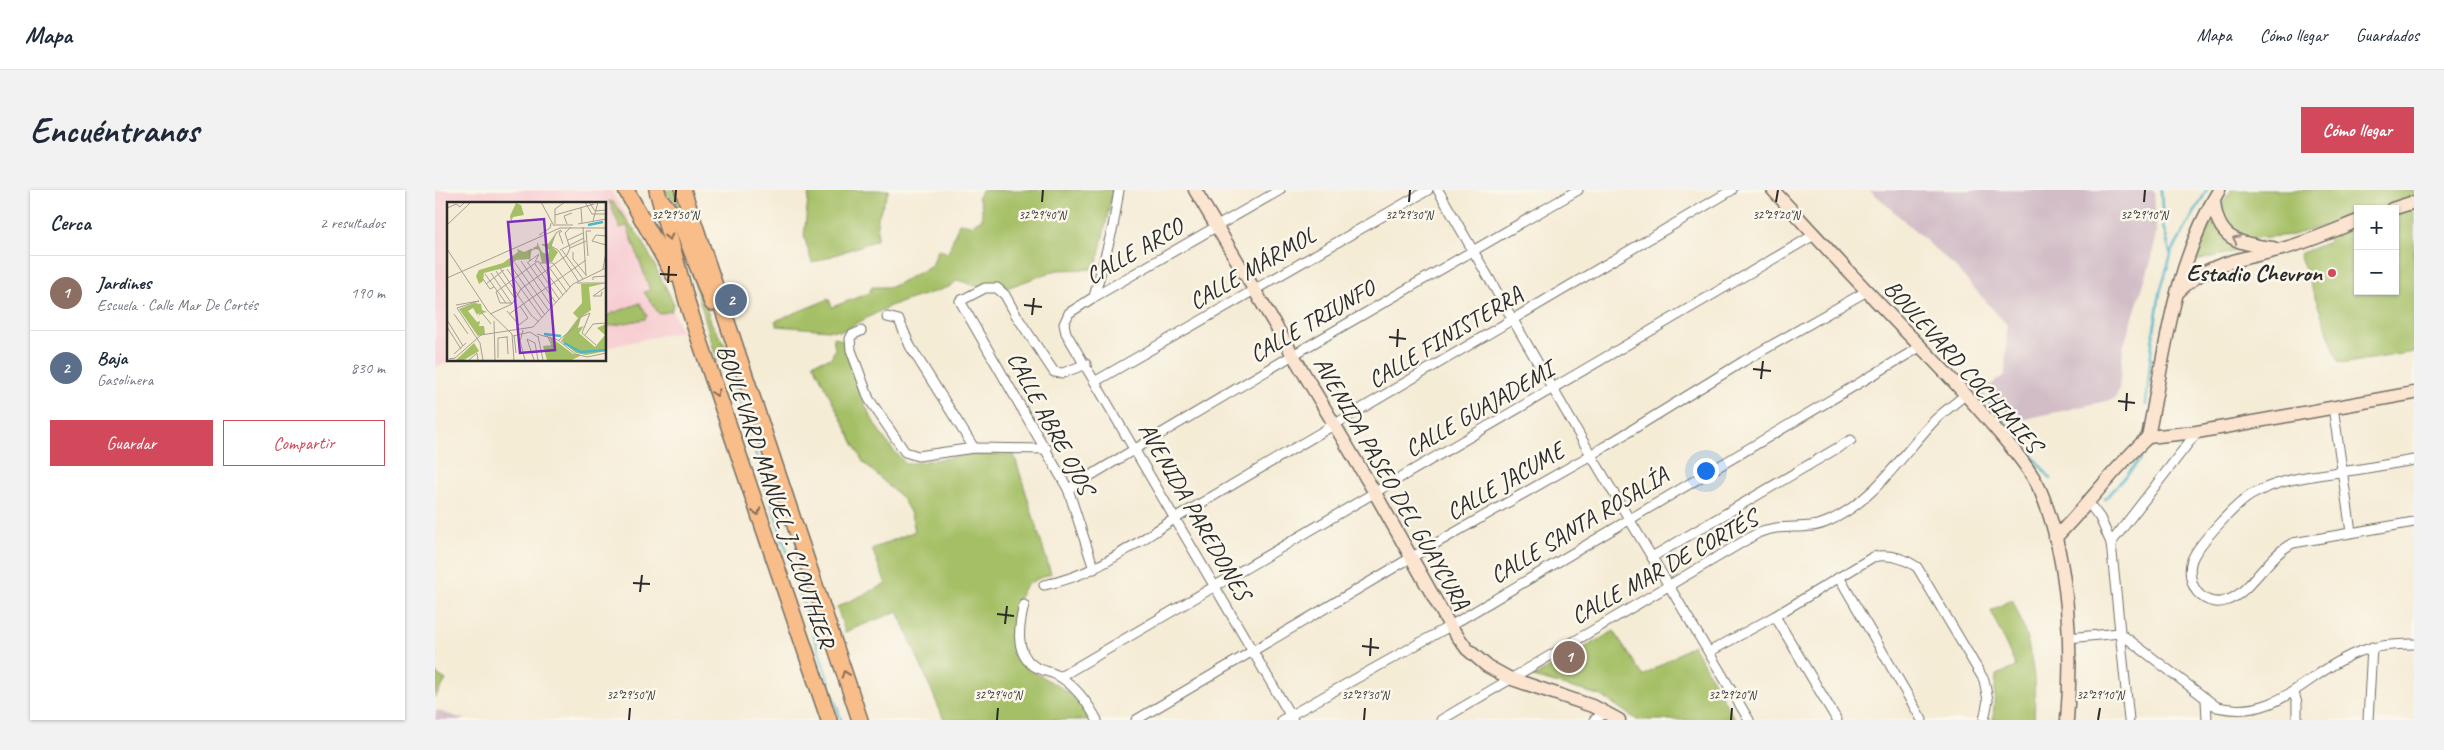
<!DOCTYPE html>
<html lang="es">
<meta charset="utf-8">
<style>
:root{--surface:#fff;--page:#f2f2f3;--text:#1f2937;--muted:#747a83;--line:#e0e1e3;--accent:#d1495b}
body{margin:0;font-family:Caveat,sans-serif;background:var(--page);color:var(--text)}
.controls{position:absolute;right:15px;top:15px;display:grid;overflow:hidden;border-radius:0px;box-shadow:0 1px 4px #0004}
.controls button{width:45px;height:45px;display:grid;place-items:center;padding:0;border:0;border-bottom:1px solid var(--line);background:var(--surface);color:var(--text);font:25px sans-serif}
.you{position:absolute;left:1270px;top:280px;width:18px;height:18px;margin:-12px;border:4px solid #fff;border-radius:50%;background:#1a73e8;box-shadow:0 0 0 8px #1a73e833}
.badge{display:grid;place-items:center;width:32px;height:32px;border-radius:50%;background:var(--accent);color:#fff;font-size:16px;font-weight:700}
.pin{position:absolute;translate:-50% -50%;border:2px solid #fff;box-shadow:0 1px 5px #0006}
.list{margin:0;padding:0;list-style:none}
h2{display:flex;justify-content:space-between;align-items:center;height:65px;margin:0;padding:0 20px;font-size:21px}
h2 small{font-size:16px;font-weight:400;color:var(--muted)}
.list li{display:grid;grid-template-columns:32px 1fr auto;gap:15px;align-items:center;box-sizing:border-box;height:75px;padding:0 20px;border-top:1px solid var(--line)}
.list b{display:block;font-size:19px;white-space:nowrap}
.list p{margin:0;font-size:16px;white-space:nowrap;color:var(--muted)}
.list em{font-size:16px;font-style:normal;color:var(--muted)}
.actions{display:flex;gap:10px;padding:15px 20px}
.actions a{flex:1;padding:11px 0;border:1px solid var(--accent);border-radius:0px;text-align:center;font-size:18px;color:var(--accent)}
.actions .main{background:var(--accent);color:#fff}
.map{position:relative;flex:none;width:1979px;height:530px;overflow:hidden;border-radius:0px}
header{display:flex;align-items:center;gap:30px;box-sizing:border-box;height:70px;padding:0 25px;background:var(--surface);border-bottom:1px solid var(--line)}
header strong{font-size:24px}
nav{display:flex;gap:28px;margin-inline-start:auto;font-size:18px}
.intro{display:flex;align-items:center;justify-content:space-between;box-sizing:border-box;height:120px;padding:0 30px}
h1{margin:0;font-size:35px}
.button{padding:12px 22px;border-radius:0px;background:var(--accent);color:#fff;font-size:18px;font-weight:700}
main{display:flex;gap:30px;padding:0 30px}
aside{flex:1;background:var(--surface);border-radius:0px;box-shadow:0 1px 4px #0004}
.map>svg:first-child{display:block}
.built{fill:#f7cfd3}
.industrial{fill:#d2bdc7}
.green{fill:#a4bf65;stroke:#687548;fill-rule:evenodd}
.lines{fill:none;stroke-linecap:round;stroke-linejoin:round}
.stream{stroke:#4cb5ca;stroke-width:2.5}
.street-casing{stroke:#726f67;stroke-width:11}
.secondary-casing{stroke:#726f67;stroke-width:15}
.primary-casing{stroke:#726f67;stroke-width:18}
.street{stroke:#fff;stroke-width:9}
.secondary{stroke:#fce5d0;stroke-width:12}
.primary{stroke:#f8bd89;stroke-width:15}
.oneway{stroke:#876d55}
.oneway2{stroke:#94887e}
.ticks{fill:none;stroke:#2b2b2b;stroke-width:2}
.poi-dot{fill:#d1495b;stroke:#fbf7ec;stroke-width:2}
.labels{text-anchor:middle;stroke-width:5;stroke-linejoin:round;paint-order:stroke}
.street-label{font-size:24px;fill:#2b2b2b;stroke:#fbf7ec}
.poi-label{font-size:24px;font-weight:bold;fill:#2b2b2b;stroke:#fbf7ec;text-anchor:end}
.inset-river{fill:none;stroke:#4cb5ca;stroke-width:2.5}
.inset-road{fill:none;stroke:#a49f92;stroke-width:1}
.view{fill:#7b2cbf;fill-opacity:0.15;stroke:#7b2cbf;stroke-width:2.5}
.inset-edge{fill:none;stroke:#2b2b2b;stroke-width:2.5}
.ticks-label{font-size:12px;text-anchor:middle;fill:#2b2b2b;stroke:#fbf7ec;stroke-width:5;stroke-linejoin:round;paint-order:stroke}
</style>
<header>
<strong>Mapa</strong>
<nav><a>Mapa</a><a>Cómo llegar</a><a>Guardados</a></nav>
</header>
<div class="intro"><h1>Encuéntranos</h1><a class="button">Cómo llegar</a></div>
<main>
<aside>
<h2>Cerca<small>2 resultados</small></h2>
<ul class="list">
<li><span class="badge" style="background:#8d6e63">1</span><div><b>Jardines</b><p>Escuela · Calle Mar De Cortés</p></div><em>190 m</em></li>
<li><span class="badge" style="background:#5c6f8a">2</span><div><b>Baja</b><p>Gasolinera</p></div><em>830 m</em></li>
</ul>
<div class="actions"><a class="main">Guardar</a><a>Compartir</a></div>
</aside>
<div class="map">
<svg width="1979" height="530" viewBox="0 0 1979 530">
<rect width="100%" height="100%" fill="#fbf7ec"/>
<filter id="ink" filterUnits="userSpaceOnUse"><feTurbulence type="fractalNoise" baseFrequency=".02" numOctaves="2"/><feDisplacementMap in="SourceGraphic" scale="10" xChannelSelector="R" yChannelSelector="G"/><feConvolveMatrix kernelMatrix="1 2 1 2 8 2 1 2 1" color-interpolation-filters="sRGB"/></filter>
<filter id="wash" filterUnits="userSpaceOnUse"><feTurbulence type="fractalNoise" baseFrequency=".0096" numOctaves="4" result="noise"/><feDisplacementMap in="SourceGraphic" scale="20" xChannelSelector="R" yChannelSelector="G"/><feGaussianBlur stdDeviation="1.12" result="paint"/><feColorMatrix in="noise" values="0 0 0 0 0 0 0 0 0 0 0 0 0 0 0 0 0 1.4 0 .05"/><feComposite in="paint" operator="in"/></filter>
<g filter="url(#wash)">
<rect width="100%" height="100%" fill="#f5ecd6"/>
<path class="built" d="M0 0H175L191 24 247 141 170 158V14H14V170H20L0 177Z"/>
<g class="industrial">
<path d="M1435 0H1719L1721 42 1717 68 1688 158 1684 199 1680 209 1578 232 1551 198 1570 185 1572 135 1520 77Z"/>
<path d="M1 520 31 530H0Z"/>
</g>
<g class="green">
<path d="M229 0H239L247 25 240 12Z"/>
<path d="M374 0H454L443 27 442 50 377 73 369 46Z"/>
<path d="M547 0H678L661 79 622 80 566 100 543 97 523 90 514 97 455 116 407 141 342 136 340 131 394 109 397 117 434 103 437 97H456L497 76 503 59 513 63 524 33 536 35 547 29V16L543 7Z"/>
<path d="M1796 0H1979V162L1912 173 1904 172 1864 64 1894 52 1889 36 1858 45 1809 49 1787 32 1788 13ZM1923 19H1960V101H1923Z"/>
<path d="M174 11 178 12 207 50 239 114 236 121 224 124 209 102 215 100 192 36 185 38Z"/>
<path d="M1778 29 1811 59 1765 70 1757 76Z"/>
<path d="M249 55 277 134 296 165 282 171Z"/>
<path d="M205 113 212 126 210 129 170 137V126Z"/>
<path d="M398 147 409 151C425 203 431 233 471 274L533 265 579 264 616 384C592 392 585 396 581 422 568 501 632 476 654 530H509L463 421 410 442 402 417 451 394 437 359 480 341 476 324 467 308 428 272 378 173 396 168 400 159Z"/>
<path d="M1577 409C1596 451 1602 484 1599 530H1558L1561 485 1581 477 1556 421Z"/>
<path d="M1179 441 1208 486 1258 455 1300 530H1202L1167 506 1098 487Z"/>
<path d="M0 483 11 490 0 508Z"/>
</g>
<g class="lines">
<g class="stream">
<path d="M1736 64 1772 0"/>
<path d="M290 168 406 530"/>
<path d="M1545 202 1616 289"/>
<path d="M1711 215 1717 153 1725 102 1736 65 1728 36 1726 0"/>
<path d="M1670 309 1706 269"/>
</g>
</g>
</g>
<g filter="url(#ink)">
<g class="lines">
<g class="street-casing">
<g id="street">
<path d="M845 0 659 107 634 123 629 134 631 143 858 530"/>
<path d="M1003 0 1156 265 1314 530"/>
<path d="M659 107 678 37 684 0"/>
<path d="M452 127 464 130 475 156 539 258"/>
<path d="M426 141 417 145 415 149 416 160 434 209 470 262 483 266 539 258 612 259"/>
<path d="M651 174 628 183 619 182 581 125 570 105 562 98H550L525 111 633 299 659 379"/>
<path d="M661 191 993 0"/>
<path d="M1898 217 1916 342"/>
<path d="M1979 270C1961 273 1944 276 1926 279 1889 285 1849 286 1816 305 1801 314 1763 354 1757 370 1753 381 1756 397 1765 405 1773 412 1783 414 1793 410 1816 402 1832 366 1858 353L1979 332"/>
<path d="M633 299 858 165 1143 0"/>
<path d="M1653 312 1665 328 1676 353"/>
<path d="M1217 367 1416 250"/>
<path d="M1404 387 1487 530"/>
<path d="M609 395C659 386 699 354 741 328L1297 0"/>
<path d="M589 415C584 435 579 463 599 476 607 481 617 482 624 486 641 497 653 513 662 530"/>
<path d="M1340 426 1402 530"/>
<path d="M1633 448 1685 443 1782 517C1842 530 1867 488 1916 465 1935 456 1957 454 1979 454"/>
<path d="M1274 462 1340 426 1438 367C1455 363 1469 368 1482 377L1549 490 1553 510 1549 530"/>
<path d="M625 487 1379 45"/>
<path d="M1859 503 1862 513V530"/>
<path d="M1771 509 1772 530"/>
<path d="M701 530 977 367 1156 265 1309 171 1432 101"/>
<path d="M847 530 1015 436 1485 157"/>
<path d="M1006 530 1323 343C1347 332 1372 342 1394 331 1440 310 1465 267 1499 231 1509 221 1521 213 1531 204"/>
<path d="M1159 530 1172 522"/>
<path d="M1694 530 1676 353 1762 242"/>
<path d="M1933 530 1937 457"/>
</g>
</g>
<g class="secondary-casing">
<g id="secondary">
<path d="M760 0 940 303 1015 436 1032 459 1052 476 1074 488 1160 517 1184 530"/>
<path d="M1338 0C1387 53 1435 106 1486 157 1513 185 1540 214 1565 244 1580 262 1596 280 1606 302 1634 369 1638 459 1632 530"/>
<path d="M1779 9C1781 49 1803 54 1838 58"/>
<path d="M1957 19 1976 13"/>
<path d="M1743 102C1772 72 1809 69 1847 59 1873 52 1898 41 1923 31"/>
<path d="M1713 247 1762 242 1979 203"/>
<path d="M1713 247C1730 162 1738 76 1784 0"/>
<path d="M1620 348C1653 315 1679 278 1713 247"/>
</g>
</g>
<g class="primary-casing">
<g id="primary">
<path d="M191 0 238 84"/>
<path d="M222 0 254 119 394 530"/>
<path d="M248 0 425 530"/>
<path d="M227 11 247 37 277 113"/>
</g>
</g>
<use href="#street" class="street"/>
<use href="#secondary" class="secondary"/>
<use href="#primary" class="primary"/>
</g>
<defs><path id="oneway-chevron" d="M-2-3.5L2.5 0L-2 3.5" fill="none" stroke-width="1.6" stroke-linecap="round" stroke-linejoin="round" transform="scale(1.25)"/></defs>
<g class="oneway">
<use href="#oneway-chevron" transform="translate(234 47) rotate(76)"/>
<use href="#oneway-chevron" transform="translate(281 203) rotate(72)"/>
<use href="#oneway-chevron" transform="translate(322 322) rotate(71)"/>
<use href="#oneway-chevron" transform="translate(410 484) rotate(-109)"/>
</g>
<use class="oneway2" href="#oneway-chevron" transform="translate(1801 49) rotate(-153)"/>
</g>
<path class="ticks" d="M240 12 241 0M607 12 608 0M974 12 975 0M1341 12 1343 0M1709 12 1710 0M225 84 242 85M233 93 234 76M589 115 607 117M597 125 599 108M954 147 971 149M962 157 963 139M1318 179 1336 181M1326 189 1328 171M1683 211 1700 213M1691 221 1692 203M198 393 215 394M205 402 207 385M562 424 579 426M570 434 572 416M927 456 944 458M935 466 936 448M194 530 195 518M562 530 563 518M929 530 930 518M1296 530 1297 518M1663 530 1665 518"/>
<circle class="poi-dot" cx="1897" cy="83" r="5"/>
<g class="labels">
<g class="street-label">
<text transform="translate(699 61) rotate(-30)" y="8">CALLE ARCO</text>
<text transform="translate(817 78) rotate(-30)" y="8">CALLE MÁRMOL</text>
<text transform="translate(877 131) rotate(-30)" y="8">CALLE TRIUNFO</text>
<text transform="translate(1010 147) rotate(-31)" y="8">CALLE FINISTERRA</text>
<text transform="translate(1528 176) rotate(48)" y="8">BOULEVARD COCHIMIES</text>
<text transform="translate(1044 219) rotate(-30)" y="8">CALLE GUAJADEMI</text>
<text transform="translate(616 233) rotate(62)" y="8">CALLE ABRE OJOS</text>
<text transform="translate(1070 291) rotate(-30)" y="8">CALLE JACUME</text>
<text transform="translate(957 293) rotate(60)" y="8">AVENIDA PASEO DEL GUAYCURA</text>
<text transform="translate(341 306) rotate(71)" y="8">BOULEVARD MANUEL J. CLOUTHIER</text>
<text transform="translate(760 321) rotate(60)" y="8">AVENIDA PAREDONES</text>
<text transform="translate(1144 335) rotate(-31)" y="8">CALLE SANTA ROSALÍA</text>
<text transform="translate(1229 377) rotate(-29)" y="8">CALLE MAR DE CORTÉS</text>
</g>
<g class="poi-label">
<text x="1887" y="91">Estadio Chevron</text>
</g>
</g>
<g transform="translate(12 12)">
<rect width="159" height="159" fill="#f5ecd6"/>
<path d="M69 1 74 3 77 13 66 15 64 20 63 14ZM108 32 104 44 111 50 105 60 95 61 92 48 85 46 83 57 69 58 64 64 37 71 36 79 32 82 29 74 32 68 56 61 71 50 70 47 77 50 90 44V40L95 50 101 53 102 48 94 42H101ZM159 81 142 85 144 108 134 115 131 126 137 124 132 131 148 145 158 133 150 126 159 122V149L139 153 129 151 114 139 131 116 126 111 135 101 134 82ZM27 101 34 102 35 108 40 110 30 112 33 118 26 106 21 109 30 120 33 119 32 124H37L38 132 31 134 12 107ZM102 134 126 152 133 153V154L125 158H100L96 144 105 143ZM27 141 32 149 17 158H9Z" fill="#a4bf65"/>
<path class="inset-river" d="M141 23 156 20M97 132 114 134M117 141 134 150 159 148"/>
<path class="inset-road" d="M94 0 107 24M138 0 145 12H159M142 0 148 9 159 8M0 6 9 2 13 5 18 0M134 6 135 21M108 13 147 2M146 19 151 0M108 22V7L118 0M120 22 117 14 125 11M131 22 159 17M0 23 24 0M107 23H126M136 25 139 74M115 29 112 31 116 42M92 33 103 26 104 21M159 34 149 33 145 39 159 43M121 38 136 31M123 46 139 39M0 47 41 109 65 132 67 158M111 48 132 80M111 48 104 44 109 31 114 28M113 48 137 36M115 48 136 77M126 50V57L139 73M141 54 139 29H144M74 59 105 105M83 59 82 49 90 46M68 61 102 109M80 61 92 52 88 60M81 61 109 101M93 61H106L123 85M88 62 112 97M64 64 98 113M102 65 120 90M53 66 84 113 92 120M60 67 95 116M156 67 159 50M49 69 69 98M44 71 65 102M38 72 59 101M0 76 113 26H159M36 77 43 87 47 85M146 78V75L159 74M130 81H159M39 82 57 68M155 90 154 94H146L159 85M65 101H53L49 90 91 59 116 93M9 103 32 99 10 106M10 106 33 141 36 158M60 109 72 123 81 116 73 104M143 111 135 131 149 143M7 112 21 132M43 112 65 102 74 87 120 53 123 46 118 31 124 25M62 112 139 58M32 113 35 111 44 122M0 118 16 144M47 119 48 158M0 125 14 147M76 128 73 139 78 158M90 132 111 138 128 152 140 155 159 151M67 133 69 151M100 133 107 148M138 133 146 122 159 121M60 134 61 152M66 134 83 130 91 135M91 134 96 158M80 137 88 141 91 158M80 137 87 158M112 138 128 125 134 115 143 111M7 152 19 141M51 156V136L60 135M2 157 8 156 34 133 86 125 126 82 159 66M22 158 30 151 31 158"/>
<path class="view" d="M97 17 108 148 73 151 61 20Z"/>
<rect width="159" height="159" class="inset-edge"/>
</g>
<g class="ticks-label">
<text x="240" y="29">32°29'50"N</text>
<text x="607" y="29">32°29'40"N</text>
<text x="974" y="29">32°29'30"N</text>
<text x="1341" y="29">32°29'20"N</text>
<text x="1709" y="29">32°29'10"N</text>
<text x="195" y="509">32°29'50"N</text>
<text x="563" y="509">32°29'40"N</text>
<text x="930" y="509">32°29'30"N</text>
<text x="1297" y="509">32°29'20"N</text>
<text x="1665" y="509">32°29'10"N</text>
</g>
</svg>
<div class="controls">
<button>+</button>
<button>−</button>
</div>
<div class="you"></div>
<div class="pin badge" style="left:1134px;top:467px;background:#8d6e63">1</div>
<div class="pin badge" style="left:296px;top:110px;background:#5c6f8a">2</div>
</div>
</main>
